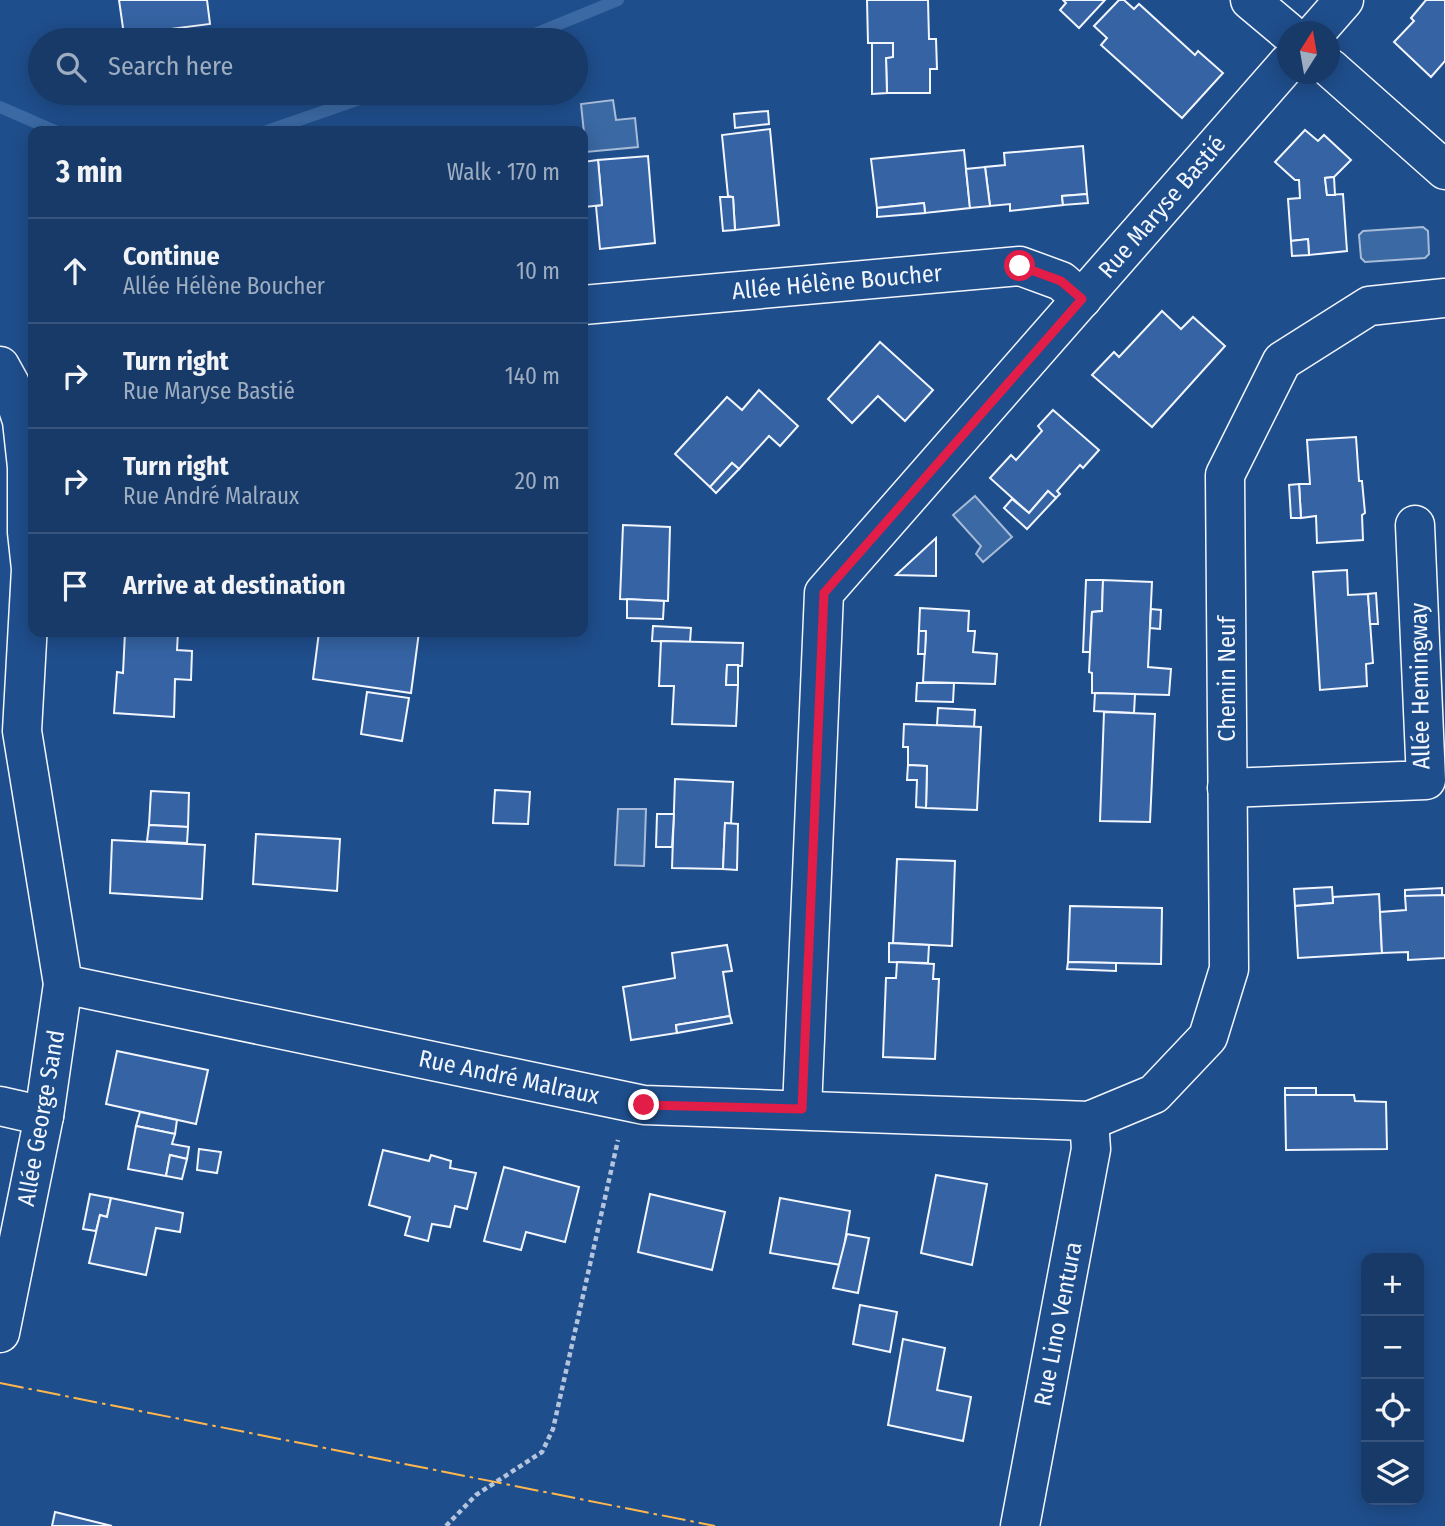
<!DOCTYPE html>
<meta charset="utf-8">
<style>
:root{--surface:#173a69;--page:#20416f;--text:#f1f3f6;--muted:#9eadc0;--line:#36547d}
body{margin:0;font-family:"Fira Sans Condensed",sans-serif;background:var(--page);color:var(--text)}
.controls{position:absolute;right:21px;bottom:21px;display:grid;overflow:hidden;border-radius:14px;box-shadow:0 4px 18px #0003}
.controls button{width:63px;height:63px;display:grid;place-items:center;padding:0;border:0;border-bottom:2px solid var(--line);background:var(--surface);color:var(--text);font:35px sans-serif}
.compass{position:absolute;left:1277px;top:21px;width:63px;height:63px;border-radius:50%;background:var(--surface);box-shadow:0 4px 18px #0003;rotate:11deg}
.stop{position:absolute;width:21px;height:21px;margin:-16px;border:5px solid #e11d48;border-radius:50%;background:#fff}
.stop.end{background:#e11d48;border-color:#fff;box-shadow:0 2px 7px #0008}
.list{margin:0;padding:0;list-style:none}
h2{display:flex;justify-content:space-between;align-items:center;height:91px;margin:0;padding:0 28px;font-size:30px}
h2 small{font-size:23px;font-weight:400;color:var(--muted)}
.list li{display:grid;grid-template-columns:46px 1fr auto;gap:21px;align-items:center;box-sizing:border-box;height:105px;padding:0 28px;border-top:2px solid var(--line)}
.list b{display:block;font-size:26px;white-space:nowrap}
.list p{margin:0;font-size:23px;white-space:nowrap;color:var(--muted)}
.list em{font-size:23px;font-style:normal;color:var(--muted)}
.icon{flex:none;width:38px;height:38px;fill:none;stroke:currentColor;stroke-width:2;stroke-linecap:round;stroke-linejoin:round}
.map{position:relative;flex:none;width:1445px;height:1526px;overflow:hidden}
.search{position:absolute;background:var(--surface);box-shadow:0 4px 18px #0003;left:28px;top:28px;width:560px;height:77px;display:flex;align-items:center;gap:18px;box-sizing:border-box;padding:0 24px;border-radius:38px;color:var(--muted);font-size:26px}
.panel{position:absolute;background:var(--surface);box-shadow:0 4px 18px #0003;left:28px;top:126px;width:560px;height:511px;border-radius:14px}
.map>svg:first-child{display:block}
.water{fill:#3b69a3;stroke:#a8bbd7;stroke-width:2}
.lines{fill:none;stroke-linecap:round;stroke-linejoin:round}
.stream{stroke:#3b69a3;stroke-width:12}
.building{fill:#3563a3;stroke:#f2f6ff;stroke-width:2}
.minor-casing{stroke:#f2f6ff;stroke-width:41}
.path{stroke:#b3c4dc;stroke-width:4.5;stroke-dasharray:5 3.5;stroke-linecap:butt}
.minor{stroke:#1f4e8c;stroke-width:38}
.power{stroke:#ffb74d;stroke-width:2;stroke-dasharray:24 5 3.5 5;stroke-linecap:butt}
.route{stroke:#e11d48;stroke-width:9}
.labels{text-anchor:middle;stroke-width:5;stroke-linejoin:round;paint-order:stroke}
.street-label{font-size:24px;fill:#f2f6ff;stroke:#1f4e8c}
</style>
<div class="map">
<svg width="1445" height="1526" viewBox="0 0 1445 1526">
<rect width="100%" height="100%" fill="#1f4e8c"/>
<g class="water">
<path d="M613 100 616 120 635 118 638 147 586 152 581 104Z"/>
<path d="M1423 227 1428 231 1429 254 1425 258 1365 262 1361 258 1359 235 1363 231Z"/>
<path d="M975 496 1012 537 983 562 976 554 981 546 953 515Z"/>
<path d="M618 809H646L644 866 615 865Z"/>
</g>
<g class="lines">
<g class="stream">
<path d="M520 40 618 0"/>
<path d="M0 107 55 131"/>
<path d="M267 131 377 93"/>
</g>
</g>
<g class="building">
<path d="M119 0H207L210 24 124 35Z"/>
<path d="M867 0H928L929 39H936L937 69H930V93H887L886 58 893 57V43H868Z"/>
<path d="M1063 0H1105L1079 28 1060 10 1066 3Z"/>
<path d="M1119 0H1124L1134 9 1139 4 1195 55 1198 51 1223 73 1182 118 1101 45 1107 38 1094 26Z"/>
<path d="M1426 0H1445V61L1431 77 1394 42 1414 21 1411 18Z"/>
<path d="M872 43H893V57L886 58 887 93 872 94Z"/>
<path d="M768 111 769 124 735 128 734 114Z"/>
<path d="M770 129 779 225 735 230 733 197 728 196 722 135Z"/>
<path d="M1305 130 1318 141 1324 135 1351 160 1334 177 1325 178 1327 195 1343 194 1347 251 1309 255 1308 239 1291 241 1288 199 1300 198 1299 180H1295L1275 162Z"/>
<path d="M1083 146 1087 194 1062 196 1063 205 1010 211V204L990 206 985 167 1005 165 1004 153Z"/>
<path d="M964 150 970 208 925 213 924 203 877 208 871 159Z"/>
<path d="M648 156 655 243 600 249 596 206 602 205 598 160Z"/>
<path d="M598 160 602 205 585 207 583 162Z"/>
<path d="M985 167 990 206 970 208 966 169Z"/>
<path d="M1334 177 1335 195H1327L1325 178Z"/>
<path d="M1087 194 1088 203 1063 205 1062 196Z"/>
<path d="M720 197H733L735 230 723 231Z"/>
<path d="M924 203 925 213 877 217V208Z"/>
<path d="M1308 239 1309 255 1292 256 1291 241Z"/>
<path d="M1162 311 1181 329 1193 317 1225 346 1152 427 1092 375 1114 352 1119 357Z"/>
<path d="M880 342 933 390 905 421 878 396 852 423 828 399Z"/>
<path d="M759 390 798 426 780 446 769 436 739 469 732 463 710 487 675 454 727 397 742 410Z"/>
<path d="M1053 410 1099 450 1083 468 1080 465 1057 491 1060 494 1056 498 1048 491 1029 513 990 478 1011 455 1016 460 1042 431 1038 426Z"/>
<path d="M1356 437 1359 481H1362L1365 513 1362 515 1363 540 1317 543 1316 516 1301 518 1299 484H1310L1307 440Z"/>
<path d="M732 463 739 469 716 493 710 487Z"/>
<path d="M1299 484 1301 518H1291L1289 485Z"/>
<path d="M1048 491 1056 498 1027 529 1004 508 1012 499 1029 513Z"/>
<path d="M623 525 670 527 668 601 620 599Z"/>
<path d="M936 538V576L896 575Z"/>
<path d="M1347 570 1348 595 1368 594 1373 663 1366 664 1367 686 1320 690 1313 572Z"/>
<path d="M1086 580H1103L1102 611 1092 612 1090 652H1083Z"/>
<path d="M1103 580 1152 582 1148 667 1171 669 1169 695 1092 693V673L1089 672 1092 612 1102 611Z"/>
<path d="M1376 593 1378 624H1370L1368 594Z"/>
<path d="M627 599 664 601 663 619 627 618Z"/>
<path d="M920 608 969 611 968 631H975L973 652 997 654 995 684 923 682 926 631H919Z"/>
<path d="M1151 609 1161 610 1160 629 1150 628Z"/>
<path d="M653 626 691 628 690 642 652 641Z"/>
<path d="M919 631H926L925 654H918Z"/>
<path d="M125 632H178L177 650 192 651 191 680 175 679 174 717 114 713 117 672 123 673Z"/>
<path d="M319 632H419L411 693 313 679Z"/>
<path d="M661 641 743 643 742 666 727 665 726 685H738L736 726 672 724 674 686H659Z"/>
<path d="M727 665H738V685H726Z"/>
<path d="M917 683H954L953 702 916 701Z"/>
<path d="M367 692 409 698 402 741 361 734Z"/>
<path d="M1095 693 1135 694 1134 713 1094 711Z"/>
<path d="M938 708 975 710 974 727 937 725Z"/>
<path d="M1104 712 1155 714 1150 822 1100 821Z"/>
<path d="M904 724 981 727 977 810 926 808 927 766 908 765V747H903Z"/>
<path d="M908 765 927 766 926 808 916 807 917 780H907Z"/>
<path d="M675 779 733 782 731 824 725 823 723 869 672 868Z"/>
<path d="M495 790 530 792 528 824 493 823Z"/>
<path d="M151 791 189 793 188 827 149 825Z"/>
<path d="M657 814H674L672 847H656Z"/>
<path d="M725 823 738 824 737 870 723 869Z"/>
<path d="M149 825 188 827 187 843 147 841Z"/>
<path d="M256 834 340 839 337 891 253 884Z"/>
<path d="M112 840 205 845 202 899 110 893Z"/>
<path d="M897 859 955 861 952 946 893 943Z"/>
<path d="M1332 887 1333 903 1295 906 1294 889Z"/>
<path d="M1442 888V896H1405V890Z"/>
<path d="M1379 894 1382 953 1298 958 1295 906 1333 903V897Z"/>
<path d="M1445 895V958L1408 960V952L1382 953 1380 912 1406 910 1405 896Z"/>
<path d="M1070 906 1162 908 1161 964 1068 962Z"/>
<path d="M889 943 929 945 928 963 889 962Z"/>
<path d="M727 945 732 971 723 972 730 1016 676 1025 677 1033 631 1040 623 987 675 978 672 953Z"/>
<path d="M897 962 934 964 933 979H939L935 1059 883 1057 886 978H896Z"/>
<path d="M1068 962 1116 963V971L1067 969Z"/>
<path d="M730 1016 732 1023 677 1033 676 1025Z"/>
<path d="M117 1051 208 1070 196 1124 106 1104Z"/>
<rect x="1285" y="1088" width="31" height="7"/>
<path d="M1285 1095H1354L1355 1101 1386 1102 1387 1149 1286 1150Z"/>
<path d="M140 1112 177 1120 175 1134 136 1126Z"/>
<path d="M136 1126 175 1134 172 1144 189 1147 187 1159 170 1155 166 1176 128 1169Z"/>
<path d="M199 1149 221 1152 217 1173 197 1170Z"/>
<path d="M383 1150 429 1161 431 1155 451 1161 450 1168 476 1173 467 1209 455 1206 450 1227 432 1224 428 1241 405 1235 410 1217 369 1205Z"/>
<path d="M170 1155 187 1159 182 1179 166 1176Z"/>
<path d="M504 1167 579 1187 565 1242 526 1232 521 1250 484 1241Z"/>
<path d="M936 1175 987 1184 972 1265 921 1253Z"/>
<path d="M90 1194 111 1198 107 1217 100 1215 96 1231 83 1229Z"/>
<path d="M650 1194 725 1212 712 1270 638 1252Z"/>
<path d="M111 1198 183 1213 180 1232 156 1228 146 1275 89 1263 100 1215 107 1217Z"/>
<path d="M780 1198 850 1211 841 1265 770 1253Z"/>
<path d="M847 1234 869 1238 858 1293 833 1288Z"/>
<path d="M860 1305 897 1312 890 1352 853 1344Z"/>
<path d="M903 1339 945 1348 937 1390 971 1397 963 1441 888 1425Z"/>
<path d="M55 1512 112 1526H52Z"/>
</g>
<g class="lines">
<g class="minor-casing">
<g id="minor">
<path d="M1250 0 1288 32"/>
<path d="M1316 32 1344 0"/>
<path d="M1330 68 1445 170"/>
<path d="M583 305 1020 266 1061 281 1082 299"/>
<path d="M0 366 10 384 22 421 27 467V532L31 569 22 731 63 984 44 1116 0 1333"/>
<path d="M1227 788 1426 780 1415 525"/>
<path d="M63 984 644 1105 1089 1121 1154 1094 1208 1037 1229 969 1225 475 1282 361 1369 306 1445 298"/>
<path d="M0 1106 44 1116"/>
<path d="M802 1109 824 593 1288 63"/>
<path d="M1020 1526 1091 1149 1089 1121"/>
</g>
</g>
<path class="path" d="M446 1526 476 1495 542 1452 553 1429 618 1140"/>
<use href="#minor" class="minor"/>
<path class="power" d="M0 1383 715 1526"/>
</g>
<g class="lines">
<path class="route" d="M644 1105 802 1109 824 593 1082 299 1061 281 1020 266"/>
</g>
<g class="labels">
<g class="street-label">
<text transform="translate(1162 207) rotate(-49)" y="8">Rue Maryse Bastié</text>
<text transform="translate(837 282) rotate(-5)" y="8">Allée Hélène Boucher</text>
<text transform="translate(1227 679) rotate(-90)" y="8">Chemin Neuf</text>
<text transform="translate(1420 686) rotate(-91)" y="8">Allée Hemingway</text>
<text transform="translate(509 1077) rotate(12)" y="8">Rue André Malraux</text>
<text transform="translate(41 1118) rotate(-80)" y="8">Allée George Sand</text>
<text transform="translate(1058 1324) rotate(-79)" y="8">Rue Lino Ventura</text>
</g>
</g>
</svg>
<div class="controls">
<button>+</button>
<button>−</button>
<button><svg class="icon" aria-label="locate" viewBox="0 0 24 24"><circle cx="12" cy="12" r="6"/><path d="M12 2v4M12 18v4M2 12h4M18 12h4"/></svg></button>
<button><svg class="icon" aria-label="layers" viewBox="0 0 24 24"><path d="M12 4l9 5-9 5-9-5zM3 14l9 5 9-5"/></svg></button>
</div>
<svg class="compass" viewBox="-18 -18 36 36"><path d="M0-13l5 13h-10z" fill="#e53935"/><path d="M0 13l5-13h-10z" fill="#9eadc0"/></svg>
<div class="stop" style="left:1020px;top:266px"></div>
<div class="stop end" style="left:644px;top:1105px"></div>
<div class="search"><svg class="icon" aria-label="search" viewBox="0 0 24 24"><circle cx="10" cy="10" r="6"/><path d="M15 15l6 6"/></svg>Search here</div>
<section class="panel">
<h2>3 min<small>Walk · 170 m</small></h2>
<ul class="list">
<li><svg class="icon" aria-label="ahead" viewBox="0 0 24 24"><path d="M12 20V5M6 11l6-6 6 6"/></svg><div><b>Continue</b><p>Allée Hélène Boucher</p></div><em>10 m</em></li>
<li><svg class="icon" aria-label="right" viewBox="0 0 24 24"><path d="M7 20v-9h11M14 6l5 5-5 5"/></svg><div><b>Turn right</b><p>Rue Maryse Bastié</p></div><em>140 m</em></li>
<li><svg class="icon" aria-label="right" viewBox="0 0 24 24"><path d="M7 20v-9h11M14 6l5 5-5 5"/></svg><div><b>Turn right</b><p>Rue André Malraux</p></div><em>20 m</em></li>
<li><svg class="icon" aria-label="arrive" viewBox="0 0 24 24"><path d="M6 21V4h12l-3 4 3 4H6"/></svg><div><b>Arrive at destination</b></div></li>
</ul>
</section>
</div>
